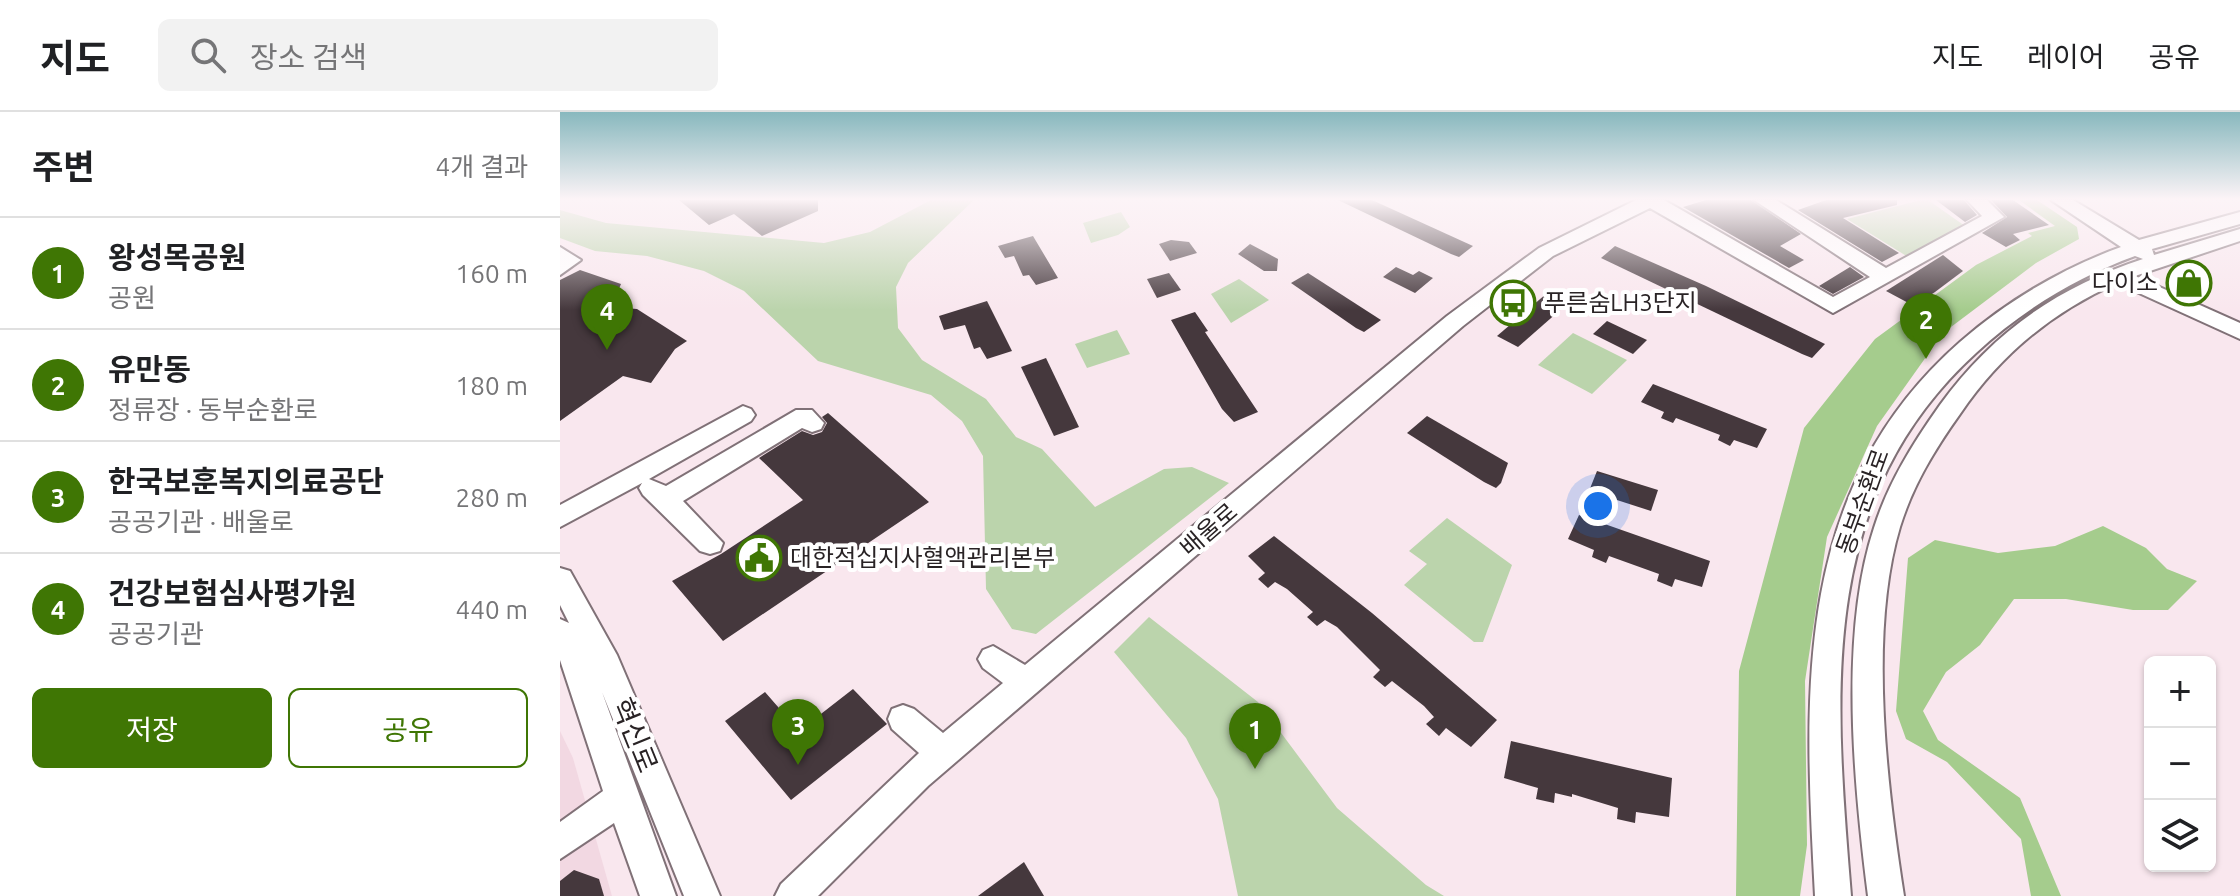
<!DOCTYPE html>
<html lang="ko">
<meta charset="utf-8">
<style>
:root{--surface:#fff;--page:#f2f2f2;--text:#202124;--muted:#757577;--line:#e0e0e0;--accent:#3f7604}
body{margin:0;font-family:Ubuntu,"Noto Sans KR",sans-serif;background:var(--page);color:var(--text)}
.controls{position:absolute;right:24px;bottom:24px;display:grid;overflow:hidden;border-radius:12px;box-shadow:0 2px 6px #0004}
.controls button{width:72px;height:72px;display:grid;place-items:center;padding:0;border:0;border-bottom:2px solid var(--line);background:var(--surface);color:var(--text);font:40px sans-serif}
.you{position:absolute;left:1038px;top:394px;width:28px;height:28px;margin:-20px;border:6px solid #fff;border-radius:50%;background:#1a73e8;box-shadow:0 0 0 12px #1a73e833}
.badge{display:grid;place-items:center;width:52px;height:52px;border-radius:50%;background:var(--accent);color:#fff;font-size:26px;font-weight:700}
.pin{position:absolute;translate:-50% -66px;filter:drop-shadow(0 2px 4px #0008)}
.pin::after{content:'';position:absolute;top:42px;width:28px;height:24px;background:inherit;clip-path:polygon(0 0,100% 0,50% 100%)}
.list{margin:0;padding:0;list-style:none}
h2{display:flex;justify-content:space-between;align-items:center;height:104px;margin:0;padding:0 32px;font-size:34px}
h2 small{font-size:26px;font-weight:400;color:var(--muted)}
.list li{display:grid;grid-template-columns:52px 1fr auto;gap:24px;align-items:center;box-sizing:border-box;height:112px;padding:0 32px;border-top:2px solid var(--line)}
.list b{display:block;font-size:30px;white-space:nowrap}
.list p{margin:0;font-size:26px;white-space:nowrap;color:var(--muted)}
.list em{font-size:26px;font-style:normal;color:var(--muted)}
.actions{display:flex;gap:16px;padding:24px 32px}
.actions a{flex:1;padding:18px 0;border:2px solid var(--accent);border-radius:12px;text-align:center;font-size:28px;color:var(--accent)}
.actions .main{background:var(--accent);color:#fff}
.icon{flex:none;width:44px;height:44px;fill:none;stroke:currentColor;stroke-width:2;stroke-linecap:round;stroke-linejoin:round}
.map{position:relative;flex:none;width:1680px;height:784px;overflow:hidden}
header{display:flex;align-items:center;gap:48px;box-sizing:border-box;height:112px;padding:0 40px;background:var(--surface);border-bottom:2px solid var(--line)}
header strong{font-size:38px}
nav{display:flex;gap:44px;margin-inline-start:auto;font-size:28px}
.search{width:560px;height:72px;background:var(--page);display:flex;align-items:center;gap:20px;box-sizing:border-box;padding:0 28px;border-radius:12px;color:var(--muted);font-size:30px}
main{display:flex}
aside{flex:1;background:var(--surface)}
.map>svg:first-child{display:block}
.built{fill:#f2d8e2}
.green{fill:#bbd4ac}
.forest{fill:#a5cc8d}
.building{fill:#45383d}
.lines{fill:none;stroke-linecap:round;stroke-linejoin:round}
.minor-casing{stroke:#807177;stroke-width:4}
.minor{fill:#fff;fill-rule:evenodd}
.labels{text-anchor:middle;stroke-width:8;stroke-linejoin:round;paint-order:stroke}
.poi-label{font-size:24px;fill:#292325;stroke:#fff;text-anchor:start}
.street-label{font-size:24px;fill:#292325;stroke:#fff}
.near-street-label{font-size:28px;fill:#292325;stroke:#fff}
</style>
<header>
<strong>지도</strong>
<div class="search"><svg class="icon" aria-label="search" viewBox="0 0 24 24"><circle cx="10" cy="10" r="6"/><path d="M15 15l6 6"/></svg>장소 검색</div>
<nav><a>지도</a><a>레이어</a><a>공유</a></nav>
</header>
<main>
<aside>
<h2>주변<small>4개 결과</small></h2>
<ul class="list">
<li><span class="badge">1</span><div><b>왕성목공원</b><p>공원</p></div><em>160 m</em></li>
<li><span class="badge">2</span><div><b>유만동</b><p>정류장 · 동부순환로</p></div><em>180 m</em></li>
<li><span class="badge">3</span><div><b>한국보훈복지의료공단</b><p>공공기관 · 배울로</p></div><em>280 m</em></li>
<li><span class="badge">4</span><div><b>건강보험심사평가원</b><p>공공기관</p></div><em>440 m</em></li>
</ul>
<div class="actions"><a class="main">저장</a><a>공유</a></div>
</aside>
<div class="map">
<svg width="1680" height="784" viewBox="0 0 1680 784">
<rect width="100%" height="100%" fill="#f9e7ee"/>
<path class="built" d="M0 619 13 646 52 784H0Z"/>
<g class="green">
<path d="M371 88H414L348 151 336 175 338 216 362 248 426 287 456 325 482 337 535 395 604 357 632 355 669 371 476 522 452 517 426 477 423 344 402 309 371 283 258 249 184 179 144 159 87 144 35 139 0 126V98L46 111 264 131 310 120Z"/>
<path d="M1361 88H1368L1405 114 1348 145 1287 107Z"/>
<path d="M561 100 570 115 558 123 531 131 523 111Z"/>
<path d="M679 167 709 188 671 211 651 182Z"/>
<path d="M557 218 570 242 527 256 515 232Z"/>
<path d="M1013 221 1067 248 1032 282 978 253Z"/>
<path d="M887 406 952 453 923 530H914L844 473 867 452 849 439Z"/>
<path d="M589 505 698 590 777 696 866 773 884 784H678L658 687 626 626 554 540Z"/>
</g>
<g class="forest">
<path d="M1459 88H1477L1517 115 1519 127 1476 151 1383 221 1317 314 1267 425 1245 569 1247 733 1240 784H1176L1179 559 1244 316 1315 227 1416 153 1472 124 1468 121 1495 114Z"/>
<path d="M1543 414 1586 436 1607 457 1637 469 1608 498H1573L1506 487H1454L1420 533 1386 560 1363 599 1378 628 1460 686 1501 784H1471L1461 727 1387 650 1346 627 1336 599 1348 446 1375 428 1438 441 1495 434Z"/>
</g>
<g class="building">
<path d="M119 88H258V99L202 124 174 102 149 113Z"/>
<path d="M778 88H812L913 134 899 145 891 142Z"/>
<path d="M1146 88H1191L1241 122 1220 134 1244 148 1229 156 1123 95Z"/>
<path d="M1266 88H1337V93L1283 106 1339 141 1322 150 1238 98Z"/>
<path d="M1376 88H1404L1417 103 1405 110Z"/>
<path d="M1431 88H1453L1489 113 1453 122 1460 128 1446 135 1422 121 1447 105Z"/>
<path d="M473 124 498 166 476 173 469 163 463 164 454 144 445 146 438 134Z"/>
<path d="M611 128 629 130 637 141 610 149 599 132Z"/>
<path d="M690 132 718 147 717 159H704L678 142Z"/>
<path d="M1055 134 1146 174 1265 232 1252 246 1242 242 1041 146Z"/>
<path d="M1383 143 1403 159 1375 180 1354 194 1326 179Z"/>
<path d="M836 155 853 163 859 159 873 166 855 181 823 165Z"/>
<path d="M1290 155 1304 165 1273 182 1259 174Z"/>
<path d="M20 158 61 172 51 195 77 197 127 229 115 237 91 271 63 264 0 309V168Z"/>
<path d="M609 161 621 178 597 186 587 167Z"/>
<path d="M748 161 821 208 804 220 796 216 731 171Z"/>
<path d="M986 182 1007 192 958 235 937 224Z"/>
<path d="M427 189 452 239 427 247 420 235 414 237 405 213 384 218 379 204Z"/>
<path d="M635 200 648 219 645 220 698 300 674 310 662 297 611 208Z"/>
<path d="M1047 209 1087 228 1073 242 1033 222Z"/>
<path d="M486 246 519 315 494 324 461 255Z"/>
<path d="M1093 272 1207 317 1197 336 1174 328 1170 334 1158 328 1160 323 1116 306 1113 311 1101 306 1104 300 1081 290Z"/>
<path d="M268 301 369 390 163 529 112 469 161 442 243 388 199 346 242 319 253 323 262 320 267 311 262 305Z"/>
<path d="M867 304 948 351 941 371 936 376 924 370 847 321Z"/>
<path d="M1037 359 1098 378 1091 399 1029 379Z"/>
<path d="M1019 403 1150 449 1142 475 1115 467 1112 475 1097 469 1099 462 1049 444 1046 451 1032 445 1034 438 1008 427Z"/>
<path d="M714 424 812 501 937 608 911 635 886 616 879 624 866 612 874 605 864 594 832 569 825 575 813 565 820 558 777 515 765 508 757 514 747 505 753 500 727 477 715 470 708 476 698 467 705 461 688 444Z"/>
<path d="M293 577 327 612 231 688 165 609 205 580 239 619Z"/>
<path d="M951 629 1112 666 1109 705 1076 700 1075 711 1057 707 1058 696 1012 682V685L995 681 994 691 976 687 978 676 944 666Z"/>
<path d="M464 750 484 784H418Z"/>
<path d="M14 758 39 767 44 784H0V769Z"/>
</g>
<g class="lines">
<g class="minor-casing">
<g id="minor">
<path d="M1076 88H1104L1273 185 1310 165 1194 88H1216L1326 156 1422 104 1407 88H1427L1444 105 1273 201 1090 96 993 144 903 214 368 674 258 784H215L221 772 359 641 332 617 328 607 332 597 343 593 354 597 383 621 443 571 423 556 418 547 423 538 433 534 465 553 887 204 979 136Z"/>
<path d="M1491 88H1513L1579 128 1680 100V112L1592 137 1594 143 1680 117V129L1575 164 1680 211V227L1557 171C1491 201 1441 242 1400 302 1375 337 1353 373 1340 415 1308 521 1327 675 1344 784H1308C1294 674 1279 522 1314 416 1328 371 1353 331 1380 293 1433 220 1498 175 1583 147L1575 144C1517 165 1461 199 1416 241 1255 388 1275 585 1291 784H1255C1244 579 1232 378 1400 230 1447 189 1503 156 1561 135Z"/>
<path d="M0 135 21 148 0 163Z"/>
<path d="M183 294 191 297 195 303 191 309 89 367 106 374 236 298H252L264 311 261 317 252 320 242 316 123 389 163 431 160 439 150 442 140 439 83 383 79 376 82 371 0 415V393Z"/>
<path d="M0 456 10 459 57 543 160 784H124L42 580 116 784H80L54 711 0 747V710L43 679 0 548V507L9 511 0 493Z"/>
</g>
</g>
<use href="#minor" class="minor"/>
</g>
<linearGradient id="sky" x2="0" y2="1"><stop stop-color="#88b8be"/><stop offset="0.44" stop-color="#fcf4f7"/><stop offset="1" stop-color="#fcf4f7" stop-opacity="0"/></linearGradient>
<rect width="1680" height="198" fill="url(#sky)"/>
<defs>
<g id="shop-ring" transform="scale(2.3)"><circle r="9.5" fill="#fff" stroke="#3f7604" stroke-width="1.5"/><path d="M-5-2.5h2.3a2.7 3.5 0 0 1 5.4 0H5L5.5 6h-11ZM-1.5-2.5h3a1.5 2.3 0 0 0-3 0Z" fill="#3f7604"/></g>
<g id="bus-ring" transform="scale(2.3)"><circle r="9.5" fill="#fff" stroke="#3f7604" stroke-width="1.5"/><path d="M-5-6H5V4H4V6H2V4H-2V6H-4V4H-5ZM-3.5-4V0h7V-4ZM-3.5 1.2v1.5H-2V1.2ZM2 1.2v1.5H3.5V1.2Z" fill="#3f7604"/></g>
<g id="civic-ring" transform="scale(2.3)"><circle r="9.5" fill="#fff" stroke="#3f7604" stroke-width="1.5"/><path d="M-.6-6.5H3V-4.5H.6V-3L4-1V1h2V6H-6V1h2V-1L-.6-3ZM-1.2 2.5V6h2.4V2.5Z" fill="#3f7604"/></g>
</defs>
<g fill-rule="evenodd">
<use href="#shop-ring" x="1629" y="171"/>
<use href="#bus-ring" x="953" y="191"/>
<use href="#civic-ring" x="199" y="446"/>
</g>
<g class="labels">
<g class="poi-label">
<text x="1598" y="179" text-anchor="end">다이소</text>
<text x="984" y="199">푸른숨LH3단지</text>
<text x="230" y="454">대한적십지사혈액관리본부</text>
</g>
<g class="street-label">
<text transform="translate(1303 390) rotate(-70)" y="8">동부순환로</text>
<text transform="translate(649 418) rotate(-41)" y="8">배울로</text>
</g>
<g class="near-street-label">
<text transform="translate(75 623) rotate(68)" y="10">혁신로</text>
</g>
</g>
</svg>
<div class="controls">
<button>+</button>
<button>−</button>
<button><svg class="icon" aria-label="layers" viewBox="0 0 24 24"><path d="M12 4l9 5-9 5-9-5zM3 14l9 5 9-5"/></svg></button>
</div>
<div class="you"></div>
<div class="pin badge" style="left:695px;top:657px">1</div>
<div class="pin badge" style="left:1366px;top:247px">2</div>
<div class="pin badge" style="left:238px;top:653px">3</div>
<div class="pin badge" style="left:47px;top:238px">4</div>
</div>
</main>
